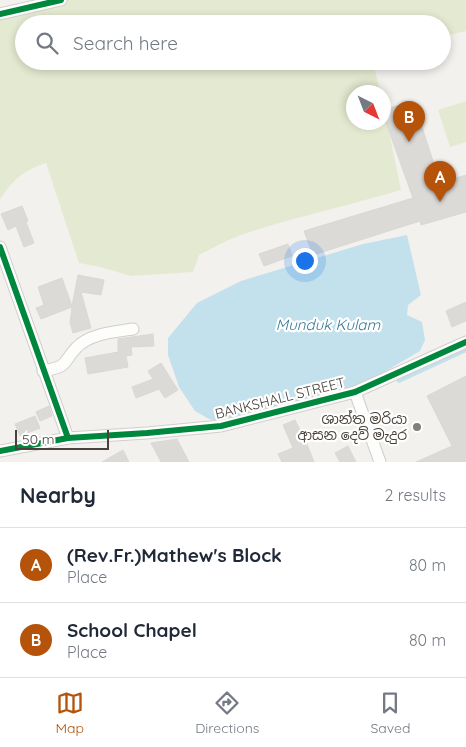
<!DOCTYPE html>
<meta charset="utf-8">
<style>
:root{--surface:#fff;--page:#f6f6f7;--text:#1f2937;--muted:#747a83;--line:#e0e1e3;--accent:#b45309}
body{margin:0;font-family:Quicksand,"Noto Sans Sinhala",sans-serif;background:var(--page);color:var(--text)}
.compass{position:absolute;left:346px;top:85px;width:45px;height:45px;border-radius:50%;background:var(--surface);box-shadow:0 2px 8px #0003;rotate:138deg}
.scale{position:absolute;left:15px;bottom:12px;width:94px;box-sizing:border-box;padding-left:5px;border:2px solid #49413a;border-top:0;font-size:14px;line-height:18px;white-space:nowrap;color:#49413a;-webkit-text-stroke:4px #fff;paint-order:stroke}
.you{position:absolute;left:304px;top:260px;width:18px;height:18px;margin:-12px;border:4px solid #fff;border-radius:50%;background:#1a73e8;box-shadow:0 0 0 8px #1a73e833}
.badge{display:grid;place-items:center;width:32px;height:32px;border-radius:50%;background:var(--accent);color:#fff;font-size:16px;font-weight:700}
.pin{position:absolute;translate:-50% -41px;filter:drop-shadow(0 1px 2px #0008)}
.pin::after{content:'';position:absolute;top:26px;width:18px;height:15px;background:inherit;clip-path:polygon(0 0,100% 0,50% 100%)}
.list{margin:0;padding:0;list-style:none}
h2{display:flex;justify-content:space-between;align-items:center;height:65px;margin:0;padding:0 20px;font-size:21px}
h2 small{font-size:16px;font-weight:400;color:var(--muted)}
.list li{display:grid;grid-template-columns:32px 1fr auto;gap:15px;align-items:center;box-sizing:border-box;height:75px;padding:0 20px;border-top:1px solid var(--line)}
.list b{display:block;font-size:19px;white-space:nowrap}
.list p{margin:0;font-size:16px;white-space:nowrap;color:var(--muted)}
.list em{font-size:16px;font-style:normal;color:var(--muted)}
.icon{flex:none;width:28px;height:28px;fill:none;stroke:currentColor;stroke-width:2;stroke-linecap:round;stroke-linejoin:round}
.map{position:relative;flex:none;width:466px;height:462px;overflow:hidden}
.search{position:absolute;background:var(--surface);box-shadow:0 2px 8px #0003;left:15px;right:15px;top:15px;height:55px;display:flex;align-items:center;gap:12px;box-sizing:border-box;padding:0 18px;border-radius:28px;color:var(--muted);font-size:19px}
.sheet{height:215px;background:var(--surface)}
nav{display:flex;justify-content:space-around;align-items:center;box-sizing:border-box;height:70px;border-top:1px solid var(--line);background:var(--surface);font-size:14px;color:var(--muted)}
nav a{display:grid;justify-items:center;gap:2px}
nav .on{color:var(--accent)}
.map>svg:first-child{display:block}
.green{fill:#e4ead1}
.water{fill:#c3e1ec}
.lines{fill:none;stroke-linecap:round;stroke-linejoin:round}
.stream{stroke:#c3e1ec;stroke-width:4}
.building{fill:#dcdad7;stroke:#dbd8d4}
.minor-casing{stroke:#d1cfcc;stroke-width:13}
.minor{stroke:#fdfdfc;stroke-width:11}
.cycleway-casing{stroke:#fff;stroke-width:9}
.cycleway{stroke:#00873e;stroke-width:6}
.poi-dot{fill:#847f79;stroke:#fff;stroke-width:2}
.labels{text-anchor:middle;stroke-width:4.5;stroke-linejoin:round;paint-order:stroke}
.street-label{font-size:14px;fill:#49413a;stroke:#fff}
.poi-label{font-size:14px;fill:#49413a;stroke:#fff;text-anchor:end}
.water-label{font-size:15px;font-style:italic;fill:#367995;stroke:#fff}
</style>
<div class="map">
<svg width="466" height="462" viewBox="0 0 466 462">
<rect width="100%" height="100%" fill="#f3f1ee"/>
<g class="green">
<path d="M61 0H466V31L442 37V24H24V61H373L380 92H354V122H384V108L401 190C348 206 294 217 241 235 227 240 213 248 199 255L193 272 131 276 100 267 79 263 46 163C23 171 13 179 0 200V14Z"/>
<path d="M466 101V142L450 147 438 110Z"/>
</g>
<path class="water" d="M407 235 421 295 408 305 407 315 422 322 425 340 420 351 355 389 220 422 209 419 195 411 179 387 168 355V338L197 303 241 281 363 244Z"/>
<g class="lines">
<path class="stream" d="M399 381 466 350"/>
</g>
<g class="building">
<path d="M414 102 440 183 466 175V212L421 225 420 221 313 255 304 231 413 198 384 117V109Z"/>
<path d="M22 206 28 221 26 222 34 243 24 247 16 226 8 230 1 214Z"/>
<path d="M288 244 292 256 264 266 259 254Z"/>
<path d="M78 275 104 280 101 295 81 292 91 328 73 333 70 322 72 307 41 319 36 308 44 305 38 287 62 278 72 306Z"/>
<path d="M466 302V321L452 327 446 311Z"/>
<path d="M153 334 154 346 131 347 132 355 126 356 128 367 88 374 85 358 118 352V339Z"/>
<path d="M161 363 178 390 165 398 159 389 136 398 132 387 153 379 148 371Z"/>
<path d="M466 376V462H416L452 446 427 396Z"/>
<path d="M49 406 52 416 40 421 36 412Z"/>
<path d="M35 416 40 428 20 436 15 424Z"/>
<path d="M295 420 306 442 314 462H282L278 454 293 448 283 425Z"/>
<path d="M177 439 189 462H161L151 443Z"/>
<path d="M348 446 356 462H340L335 453Z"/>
<path d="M123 450 129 462H102Z"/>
</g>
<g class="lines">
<g class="minor-casing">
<g id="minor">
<path d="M0 14 61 0"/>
<path d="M0 247 68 438"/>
<path d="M43 371C70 366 61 364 77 347 91 333 115 332 133 329"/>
<path d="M355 392 380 462"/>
<path d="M0 451 68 438 147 433 221 426 355 392 466 342"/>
</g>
</g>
<use href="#minor" class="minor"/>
<g class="cycleway-casing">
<g id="cycleway">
<path d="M0 14 61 0"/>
<path d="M0 247 68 438"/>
<path d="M0 451 68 438 147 433 221 426 355 392 466 342"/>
</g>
</g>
<use href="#cycleway" class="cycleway"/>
</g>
<circle class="poi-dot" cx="417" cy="427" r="5"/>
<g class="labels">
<g class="street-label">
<text transform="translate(280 398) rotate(-14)" y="5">BANKSHALL STREET</text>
</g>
<g class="poi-label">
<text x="407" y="424">ශාන්ත මරියා<tspan x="407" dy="16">ආසන දෙව් මැදුර</tspan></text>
</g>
<g class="water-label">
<text x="328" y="330">Munduk Kulam</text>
</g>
</g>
</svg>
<svg class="compass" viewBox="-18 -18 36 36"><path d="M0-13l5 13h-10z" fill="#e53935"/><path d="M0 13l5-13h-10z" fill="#747a83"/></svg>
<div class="scale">50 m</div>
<div class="you"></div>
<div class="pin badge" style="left:440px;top:202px">A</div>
<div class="pin badge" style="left:409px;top:142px">B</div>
<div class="search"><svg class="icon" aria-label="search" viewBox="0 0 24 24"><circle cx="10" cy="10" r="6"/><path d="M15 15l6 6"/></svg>Search here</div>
</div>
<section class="sheet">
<h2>Nearby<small>2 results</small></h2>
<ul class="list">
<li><span class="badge">A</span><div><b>(Rev.Fr.)Mathew's Block</b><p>Place</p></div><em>80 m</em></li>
<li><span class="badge">B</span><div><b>School Chapel</b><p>Place</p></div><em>80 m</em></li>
</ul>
</section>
<nav>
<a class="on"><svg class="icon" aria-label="map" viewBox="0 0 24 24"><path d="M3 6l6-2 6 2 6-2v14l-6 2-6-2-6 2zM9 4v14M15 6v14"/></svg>Map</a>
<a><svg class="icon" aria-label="directions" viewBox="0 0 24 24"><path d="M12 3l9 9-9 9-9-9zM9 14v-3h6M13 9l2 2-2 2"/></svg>Directions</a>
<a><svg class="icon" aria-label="saved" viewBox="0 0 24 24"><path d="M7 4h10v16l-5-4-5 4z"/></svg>Saved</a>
</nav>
